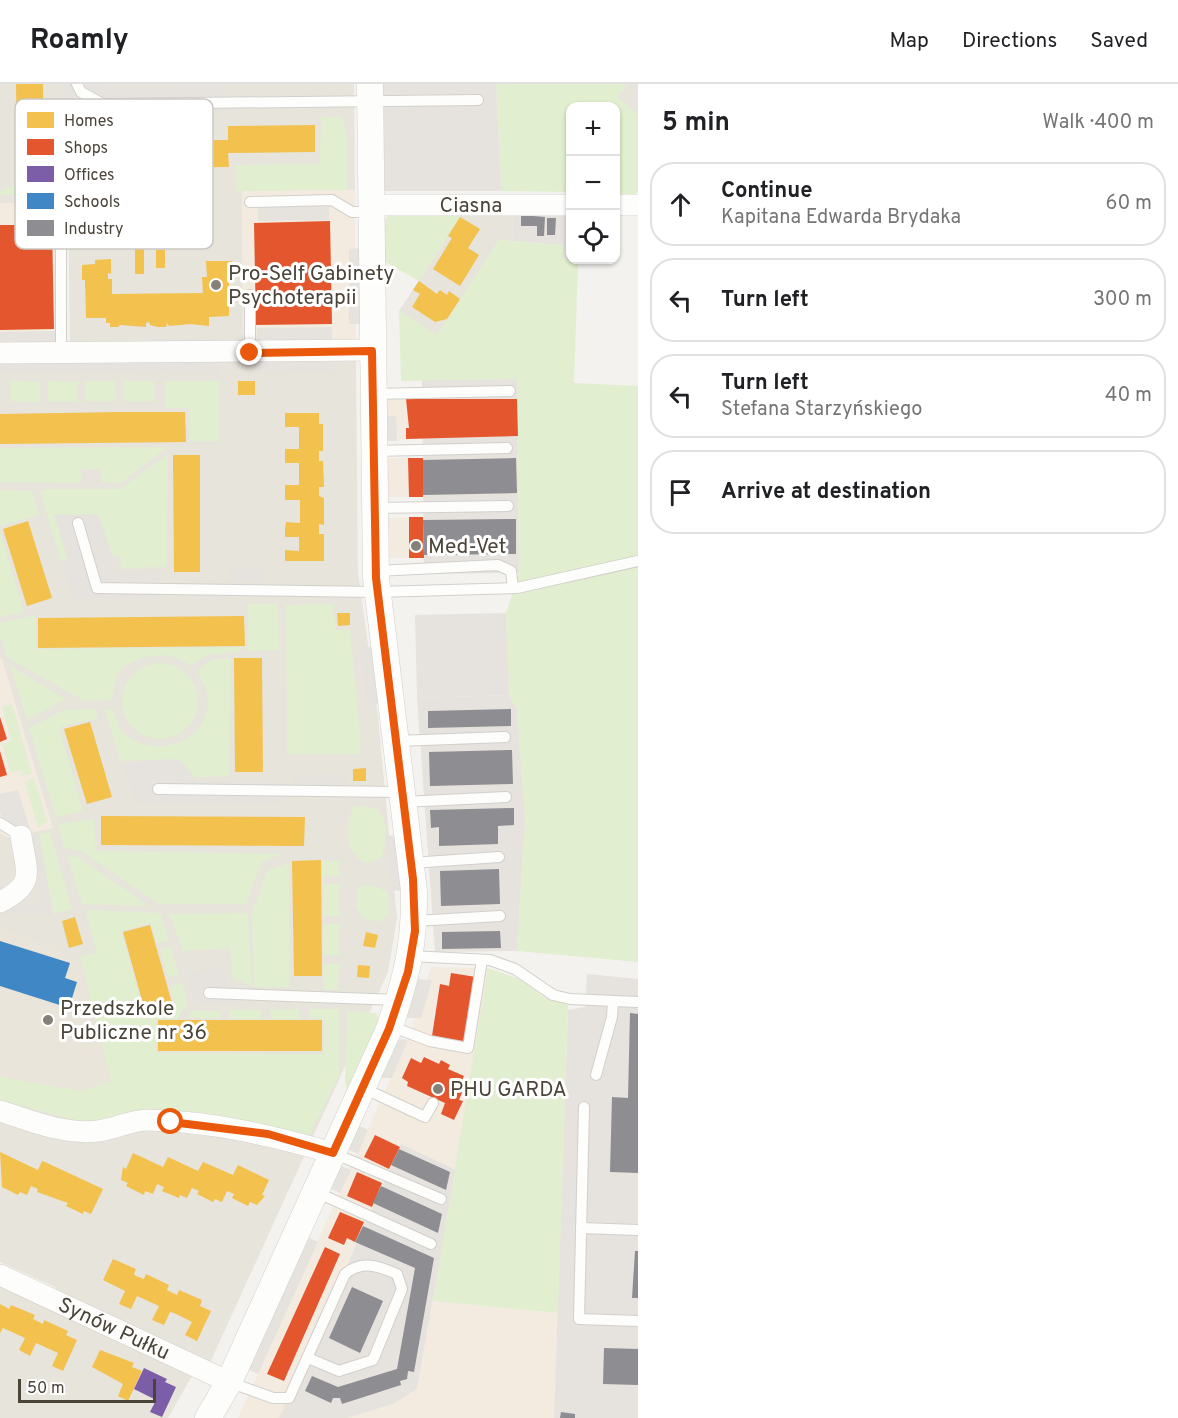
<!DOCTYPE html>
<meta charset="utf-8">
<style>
:root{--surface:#fff;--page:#f2f2f2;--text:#202124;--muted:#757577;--line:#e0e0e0}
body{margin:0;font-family:Overpass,sans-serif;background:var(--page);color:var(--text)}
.controls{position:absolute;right:18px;top:18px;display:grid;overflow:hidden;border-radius:12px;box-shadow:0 2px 4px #0004}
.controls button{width:54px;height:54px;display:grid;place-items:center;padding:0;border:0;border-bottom:2px solid var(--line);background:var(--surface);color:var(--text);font:30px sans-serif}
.scale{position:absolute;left:18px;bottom:15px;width:138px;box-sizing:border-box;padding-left:6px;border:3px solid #4b4439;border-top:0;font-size:16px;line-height:21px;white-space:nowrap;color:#4b4439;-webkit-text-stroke:4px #fff;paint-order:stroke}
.stop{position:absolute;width:18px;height:18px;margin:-14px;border:4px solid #ea580c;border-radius:50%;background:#fff}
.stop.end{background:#ea580c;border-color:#fff;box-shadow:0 2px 6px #0008}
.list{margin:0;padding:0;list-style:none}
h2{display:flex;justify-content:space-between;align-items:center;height:78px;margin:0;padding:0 24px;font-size:26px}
h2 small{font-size:20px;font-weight:400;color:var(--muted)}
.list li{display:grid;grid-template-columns:39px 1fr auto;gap:18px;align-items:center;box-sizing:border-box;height:84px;margin:0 12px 12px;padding:0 12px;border:2px solid var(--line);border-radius:24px}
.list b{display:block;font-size:22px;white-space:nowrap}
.list p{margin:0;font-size:20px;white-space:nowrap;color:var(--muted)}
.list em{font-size:20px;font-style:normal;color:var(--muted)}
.icon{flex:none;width:33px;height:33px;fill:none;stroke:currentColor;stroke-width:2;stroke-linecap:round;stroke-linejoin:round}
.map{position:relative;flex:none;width:638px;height:1334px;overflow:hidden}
header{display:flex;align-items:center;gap:36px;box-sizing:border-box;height:84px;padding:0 30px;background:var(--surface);border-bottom:2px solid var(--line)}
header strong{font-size:28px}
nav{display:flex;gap:33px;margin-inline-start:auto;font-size:21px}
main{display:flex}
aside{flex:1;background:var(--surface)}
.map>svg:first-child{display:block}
.residential{fill:#e7e4dc}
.commercial{fill:#f3ebdf}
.industrial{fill:#e6e2de}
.education{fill:#eae5da}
.green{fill:#e1eecf}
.parking{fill:#e6e3df}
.homes{fill:#f2c14e}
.shops{fill:#e4572e}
.offices{fill:#7b5ea7}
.schools{fill:#3f88c5}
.industry{fill:#8d8d92}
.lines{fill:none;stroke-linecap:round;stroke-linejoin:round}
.service-casing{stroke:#d2d0cb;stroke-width:12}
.minor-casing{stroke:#d2d0cb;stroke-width:22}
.tertiary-casing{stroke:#d2d0cb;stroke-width:27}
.service{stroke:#fdfdfc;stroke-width:10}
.minor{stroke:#fdfdfc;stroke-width:21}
.tertiary{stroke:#fdfdfc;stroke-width:26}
.route{stroke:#ea580c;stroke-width:8}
.poi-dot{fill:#868178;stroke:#fff;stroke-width:2}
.labels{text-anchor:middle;stroke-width:6;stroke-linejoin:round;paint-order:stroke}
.street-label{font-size:21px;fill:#4b4439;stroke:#fff}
.poi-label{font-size:21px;fill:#4b4439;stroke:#fff;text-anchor:start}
.key{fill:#fff;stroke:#c9c7c4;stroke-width:1.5}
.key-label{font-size:16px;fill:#4b4439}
</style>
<header>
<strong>Roamly</strong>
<nav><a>Map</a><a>Directions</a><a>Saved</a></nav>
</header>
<main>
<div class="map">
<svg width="638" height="1334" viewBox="0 0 638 1334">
<rect width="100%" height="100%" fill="#f4f2ee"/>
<g class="residential">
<path d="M0 0H354L355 106 242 107 243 257 70 258 68 120 0 119Z"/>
<path d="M627 0H638V31L617 13Z"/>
<path d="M463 128 513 130 512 157 499 156 437 252 399 227Z"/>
<path d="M258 276H356L358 488 378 633 397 834 388 888 209 1281 60 1213 55 1203 0 1178V278Z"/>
<path d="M0 1201 193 1290 168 1334H0Z"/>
</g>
<g class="commercial">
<path d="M355 106 356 256 243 257 242 107Z"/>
<path d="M0 119 58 120V258H0Z"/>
<path d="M385 315H422L423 355 385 356Z"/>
<path d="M385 374H423V413H386Z"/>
<path d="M423 433 424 474H387L386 434Z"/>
<path d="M0 575H2L53 744 9 754 0 750Z"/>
<path d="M431 883 488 884 456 1086 400 1061 279 1334H238L408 956Z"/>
<path d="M433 1217 558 1229 554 1334H347L393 1320 417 1305Z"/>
</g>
<g class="industrial">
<path d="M513 130 570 132V176H584L578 181 563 173 562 161 512 157Z"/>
<path d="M517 295 519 489 424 490 422 296Z"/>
<path d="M509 611 517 626 525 734 517 867 435 868 417 614Z"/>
<path d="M587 890 638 895V1334H554L568 926 585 923Z"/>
<path d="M401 1060 456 1086 417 1305 393 1320 347 1334H279Z"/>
</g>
<path class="education" d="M0 845 61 865 63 874 81 879 111 997 81 1007 0 993Z"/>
<g class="green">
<path d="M496 0H627L617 13 638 31V108L633 111H616V22H570V108L501 107Z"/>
<path d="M321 33H342L347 51V106L236 107V81L320 80Z"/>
<path d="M25 96 45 111H0V107Z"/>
<path d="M463 128 419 197 382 176 381 141 389 131Z"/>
<path d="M499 156 563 161V173L578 181 574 299 638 302V878L517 867 525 734 517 626 509 611 506 529 519 489 517 295 401 297 399 227 437 251Z"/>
<path d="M10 297 40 298V318L10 317Z"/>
<path d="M48 297 78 298V317H48Z"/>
<path d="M85 297H115L116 317H85Z"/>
<rect x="124" y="297" width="30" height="20"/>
<path d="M165 297H219V357H190L189 324H165Z"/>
<path d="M167 363 121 399 101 398V385H81V399L0 398V364Z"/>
<path d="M168 370 167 483 121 484 120 471 113 472 98 430 68 476 61 477 40 408 48 405H120Z"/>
<path d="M0 406 32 407 39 431 0 442Z"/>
<path d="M0 447 24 528 0 533Z"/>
<path d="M248 520H278L279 566 248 567Z"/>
<path d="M333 520 336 546H350L361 661 358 670H287L286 521Z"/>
<path d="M36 531V565L245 563 238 568 207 571 191 581 169 571 144 573 126 581 117 591 111 616 84 617 7 573 0 552V539Z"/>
<path d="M212 575H231L229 692 195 693 179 675 120 677 105 626 113 625C116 633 118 645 125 650 154 676 208 659 208 617 208 606 202 596 197 587Z"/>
<circle cx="160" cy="617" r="38"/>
<path d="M10 582 66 615 27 636Z"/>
<path d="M12 620 32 689 23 692 21 686 11 689 2 660 11 657 2 623Z"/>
<path d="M96 625 98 634 59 643 83 727 56 733 29 644 64 626Z"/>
<path d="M31 695 35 697 47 737 38 744 25 698Z"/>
<path d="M355 722C362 723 374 721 379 727 389 739 386 762 381 774L365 779C345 768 342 740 355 722Z"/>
<path d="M94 735 96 767 283 770 262 778 246 820H159L81 767 64 764 58 740Z"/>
<path d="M50 748 72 825 53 830 39 750Z"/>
<path d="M67 772 78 773 149 822 82 820Z"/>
<path d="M322 777H339V792L322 793Z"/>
<path d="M289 779V903H254L252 829 267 787Z"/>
<rect x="323" y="800" width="16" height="32"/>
<path d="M370 801 388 808V831L379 838 362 833 356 821 358 804Z"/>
<path d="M85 826 160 829 169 856 157 859 151 839 121 847 144 928 175 919 170 903 182 899 188 919 177 935H156V969L324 970 325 935 309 934V925H339V991L309 1052 277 1043 155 1025 136 1026 85 1039 0 1016V993L81 1007 111 997 80 873 97 868Z"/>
<path d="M248 829 252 902 233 894 230 864 183 867 169 830Z"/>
<rect x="323" y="840" width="16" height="31"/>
<path d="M171 863 179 890 168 893 160 866Z"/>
<path d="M323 880H339L338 906 323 905Z"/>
<path d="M488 884 519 895 544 913 568 921 558 1229 433 1217Z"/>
<path d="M299 925V935H271L270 926Z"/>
<rect x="229" y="926" width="32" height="9"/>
<path d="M192 927H220V934H188Z"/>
<path d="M347 927 376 929 379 935 348 1009 345 998Z"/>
</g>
<g class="parking">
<path d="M64 0H73V14L89 23H232L209 33 69 35 64 30Z"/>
<path d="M86 0 113 3 224 2V13L110 14 94 9Z"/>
<path d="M380 0H496L501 107H383Z"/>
<path d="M329 116V136L258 137 257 117Z"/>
<path d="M361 164 362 240H349V165Z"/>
<path d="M332 243V255L257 257V244Z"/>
<path d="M58 247V258H0V248Z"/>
<path d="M335 275V289L258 290V276Z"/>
<path d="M0 278H220V290L0 289Z"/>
<path d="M385 332H396L397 357H385Z"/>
<path d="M98 430 116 487 161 486V514H73L61 477 68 476 54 431Z"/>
<path d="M229 484H263L264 498H229Z"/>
<path d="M506 529 509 611 417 614 415 531Z"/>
<path d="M372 563 380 619 367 621 359 564Z"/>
<path d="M166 676 178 677 188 691 197 697 281 698 280 719H135L122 680Z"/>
<path d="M348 690V702L292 703V691Z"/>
<path d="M18 706 30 745 21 747 2 735 0 728V710Z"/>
<path d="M39 749 53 830H8L10 822H37L41 819 28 751Z"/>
<path d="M397 751 403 806 391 807 386 752Z"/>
<path d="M222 883 237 920H195L186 888Z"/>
<path d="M418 895 432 896 421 934H405Z"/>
<path d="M401 955 408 956 392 994H380L394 960Z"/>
<path d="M358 1041 368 1046 358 1070 347 1065Z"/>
<path d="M339 1081 351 1086 340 1109 329 1104Z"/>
<path d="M307 1153 318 1158 258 1290 247 1285Z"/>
</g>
<g class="homes">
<path d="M16 0H43L44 73 17 74Z"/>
<path d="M315 41V68L228 69 229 83 73 85 72 58 228 56V42Z"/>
<path d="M460 133 480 145 468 164 479 171 460 202 433 185 452 154 448 152Z"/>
<rect x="135" y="164" width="9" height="26"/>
<rect x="156" y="166" width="9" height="18"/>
<path d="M111 175V190L108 189V195H112V210L203 209 202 193H207L206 177H232V191H229V232L209 233V242L190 240 169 242 167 239 166 243H158L150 241 149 238 146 239V243L120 241 118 243H110V239H106V234H86L85 196H82V181L95 180V176Z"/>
<path d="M419 197 437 210 440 206 447 211 449 207 460 215 447 235 435 238 412 223 420 210 413 206Z"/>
<rect x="238" y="297" width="17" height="14"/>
<path d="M120 328H185L186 358 0 360V330Z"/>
<path d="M285 329H319V340H323V367H319V377H323L324 403H319V412L324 414V441L319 440V450H324V477H285V466L299 467V453H285V446L286 438 300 439V416H285V401H299V379H285V365H299V343H285Z"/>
<path d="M173 371H200V488H174Z"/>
<path d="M28 437 52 514 27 522 3 445Z"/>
<path d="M337 529H350V541L338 542Z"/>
<path d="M244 532 245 562 38 564V534Z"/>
<path d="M234 574H262L263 688H235Z"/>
<path d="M90 638 112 713 87 720 64 645Z"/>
<path d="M366 684V697H353V685Z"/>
<path d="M101 732 305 733 304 762 101 761Z"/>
<path d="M321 776 322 892H294L292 777Z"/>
<path d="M75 833 83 860 69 864 62 837Z"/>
<path d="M150 841 172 919 145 927 123 848Z"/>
<path d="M366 848 378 851 375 864 363 862Z"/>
<path d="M358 881 370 882 369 894 357 893Z"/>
<rect x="158" y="936" width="164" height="31"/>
<path d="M0 1068 38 1086 42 1077 45 1078 103 1105 91 1130 84 1127 83 1130 66 1122 68 1119 37 1108 38 1105 31 1102 27 1111 20 1108 18 1111 2 1103Z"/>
<path d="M133 1069 163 1083 168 1073 198 1087 203 1078 233 1091 238 1081 269 1096 262 1111 265 1112 257 1121 250 1118 248 1122 232 1114 234 1110 227 1107 222 1118 215 1115 213 1118 197 1110 199 1107 192 1104 187 1114 180 1111 179 1114 162 1107 164 1103 157 1100 153 1110 145 1107 144 1111 126 1102 128 1099 121 1096 123 1083 126 1085Z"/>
<path d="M113 1175 136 1185 134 1190 136 1192 144 1195 146 1190 169 1201 167 1206 177 1211 179 1206 202 1216 200 1222 211 1227 197 1257 185 1251 192 1238 174 1229 170 1228 164 1241 152 1236 159 1222 137 1212 131 1225 119 1220 125 1207 103 1196Z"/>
<path d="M0 1220 9 1225 11 1221 35 1231 33 1235 43 1240 44 1236 68 1247 66 1251 77 1256 63 1287 52 1282 58 1269 36 1259 30 1272 19 1266 25 1254 3 1244 0 1249Z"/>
<path d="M100 1266 134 1279 132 1283 142 1287 128 1317 118 1312 123 1300 92 1283Z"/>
</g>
<g class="shops">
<path d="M330 137 332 240 256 241 254 139Z"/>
<path d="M0 141H52L54 245 0 246Z"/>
<path d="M406 315H517L518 352 406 355V344H409Z"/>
<path d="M408 374H423V413H409Z"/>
<path d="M409 433H423L424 474H409Z"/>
<path d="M0 633 7 655 0 658Z"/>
<path d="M0 667 7 691 0 693Z"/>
<path d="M451 889 476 893 465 958 432 952 440 900 449 902Z"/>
<path d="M424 973 439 980 441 976 450 981 448 985 464 992 459 1004 463 1006 459 1016 463 1017 454 1036 441 1030 445 1019 407 1002 408 998 402 994 411 974 421 979Z"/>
<path d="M375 1051 400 1063 389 1085 364 1073Z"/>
<path d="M357 1088 382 1099 372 1123 347 1112Z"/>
<path d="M340 1128 364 1138 355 1158 347 1154 344 1161 328 1154Z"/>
<path d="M325 1163 340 1170 284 1297 267 1290Z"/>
</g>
<path class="offices" d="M144 1284 167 1295 165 1298 176 1303 162 1333 150 1328 156 1316 134 1305Z"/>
<path class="schools" d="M0 857 70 879 65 894 77 898 69 924 0 902Z"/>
<g class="industry">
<path d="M521 131 545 133 544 152H537V142H521Z"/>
<path d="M547 134H556L555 151H547Z"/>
<path d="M516 374 517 409 423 411V376Z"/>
<path d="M516 435V470L424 471 423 436Z"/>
<path d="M511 625V642L428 644V627Z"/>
<path d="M512 666 513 700 430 702 429 668Z"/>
<path d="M514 724V741L498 742V760L439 762V743L431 744 430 726Z"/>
<path d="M499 785 500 820 441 822 440 787Z"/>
<path d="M500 847 501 864 442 865V848Z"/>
<path d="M630 929 638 930V1089L610 1088 612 1013 628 1014Z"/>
<path d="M399 1065 450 1088 446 1106 391 1081Z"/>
<path d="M381 1102 442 1130 438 1149 373 1119Z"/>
<path d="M363 1142 434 1174 414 1288 408 1287 407 1295 400 1297 401 1301 342 1320 340 1314H333L331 1319 305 1307 312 1292 338 1303 397 1285 415 1184 355 1158Z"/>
<path d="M635 1167H638V1214H632Z"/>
<path d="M352 1203 383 1217 360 1269 329 1254Z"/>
<path d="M604 1264 638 1265V1301L603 1300Z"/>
<path d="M561 1328 575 1330V1334H560Z"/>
</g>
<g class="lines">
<g class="service-casing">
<g id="service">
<path d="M77 0 81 8 103 20 478 16"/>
<path d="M250 118 332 116 352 128H371"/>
<path d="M250 211V268"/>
<path d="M61 269V149H82"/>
<path d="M373 310 510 307"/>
<path d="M374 367 507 364"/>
<path d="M375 424 508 422"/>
<path d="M78 439 97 504 377 508 517 504 638 477"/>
<path d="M376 487 498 481 511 487 513 504"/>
<path d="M396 657 505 653"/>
<path d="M158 705 402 708"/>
<path d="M403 718 506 713"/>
<path d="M0 739 21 752"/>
<path d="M411 779 499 773"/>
<path d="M415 837 500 832"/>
<path d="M410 872 490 876 515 885 553 911 570 915 638 918"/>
<path d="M209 909 399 916"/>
<path d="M390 942 430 957 468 964 482 876"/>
<path d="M596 991 612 933 613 917"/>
<path d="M363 1004 425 1033 433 1019"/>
<path d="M584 1023 579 1235 638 1237"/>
<path d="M333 1069 441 1115"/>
<path d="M316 1108 431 1160"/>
<path d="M581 1144 638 1146"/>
<path d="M229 1298 273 1314H289L345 1190C362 1176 378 1182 397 1190L402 1205 373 1276 339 1287 308 1274"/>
</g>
</g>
<g class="minor-casing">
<g id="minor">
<path id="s1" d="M371 121H570"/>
<path d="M616 121H638"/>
<path d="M0 269 372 266"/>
<path d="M0 818C37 800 26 787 21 752"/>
<path d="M0 1027C32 1037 64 1051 98 1047 115 1045 131 1036 148 1036 211 1037 273 1052 333 1069"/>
<path id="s2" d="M0 1191 229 1298"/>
</g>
</g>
<g class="tertiary-casing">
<path id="tertiary" d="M208 1334 229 1298 389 945C406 895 415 861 414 807L376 494 370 0"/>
</g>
<use href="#service" class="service"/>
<use href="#minor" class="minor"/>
<use href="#tertiary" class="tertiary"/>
</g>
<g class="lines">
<path class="route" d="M171 1038 268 1050 333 1069 389 945 408 888 415 847 413 795 376 494 372 267 250 269"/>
</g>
<g class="poi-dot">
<circle cx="216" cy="201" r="6"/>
<circle cx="416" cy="462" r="6"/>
<circle cx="48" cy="936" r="6"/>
<circle cx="438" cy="1005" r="6"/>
</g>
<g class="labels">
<g class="street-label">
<text dy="7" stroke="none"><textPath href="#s1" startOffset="100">Ciasna</textPath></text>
<text dy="7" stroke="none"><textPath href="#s2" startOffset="126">Synów Pułku</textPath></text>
</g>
<g class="poi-label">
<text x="228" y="196">Pro-Self Gabinety<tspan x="228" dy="24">Psychoterapii</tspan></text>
<text x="428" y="469">Med-Vet</text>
<text x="60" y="931">Przedszkole<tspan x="60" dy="24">Publiczne nr 36</tspan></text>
<text x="450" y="1012">PHU GARDA</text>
</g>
</g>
<rect x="15" y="15" width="198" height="150" rx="9" class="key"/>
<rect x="27" y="28" width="27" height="16" fill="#f2c14e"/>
<rect x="27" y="55" width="27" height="16" fill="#e4572e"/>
<rect x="27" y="82" width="27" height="16" fill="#7b5ea7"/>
<rect x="27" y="109" width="27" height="16" fill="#3f88c5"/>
<rect x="27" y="136" width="27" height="16" fill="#8d8d92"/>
<g class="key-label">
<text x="64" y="42">Homes</text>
<text x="64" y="69">Shops</text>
<text x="64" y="96">Offices</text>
<text x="64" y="123">Schools</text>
<text x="64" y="150">Industry</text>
</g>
</svg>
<div class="controls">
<button>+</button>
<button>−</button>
<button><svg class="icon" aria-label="locate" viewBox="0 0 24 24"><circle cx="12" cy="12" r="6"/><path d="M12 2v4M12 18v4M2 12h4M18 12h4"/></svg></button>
</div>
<div class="scale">50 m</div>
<div class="stop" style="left:171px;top:1038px"></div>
<div class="stop end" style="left:250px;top:269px"></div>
</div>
<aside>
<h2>5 min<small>Walk · 400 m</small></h2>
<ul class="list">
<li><svg class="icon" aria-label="ahead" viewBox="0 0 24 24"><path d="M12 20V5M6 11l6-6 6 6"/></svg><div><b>Continue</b><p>Kapitana Edwarda Brydaka</p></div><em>60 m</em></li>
<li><svg class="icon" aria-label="left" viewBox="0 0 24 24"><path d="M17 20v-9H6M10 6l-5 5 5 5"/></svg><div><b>Turn left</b></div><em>300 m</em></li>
<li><svg class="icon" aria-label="left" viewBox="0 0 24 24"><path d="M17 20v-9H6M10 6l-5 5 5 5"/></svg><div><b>Turn left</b><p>Stefana Starzyńskiego</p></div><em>40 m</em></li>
<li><svg class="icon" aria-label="arrive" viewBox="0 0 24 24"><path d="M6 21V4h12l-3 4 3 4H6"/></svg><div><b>Arrive at destination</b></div></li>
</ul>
</aside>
</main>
